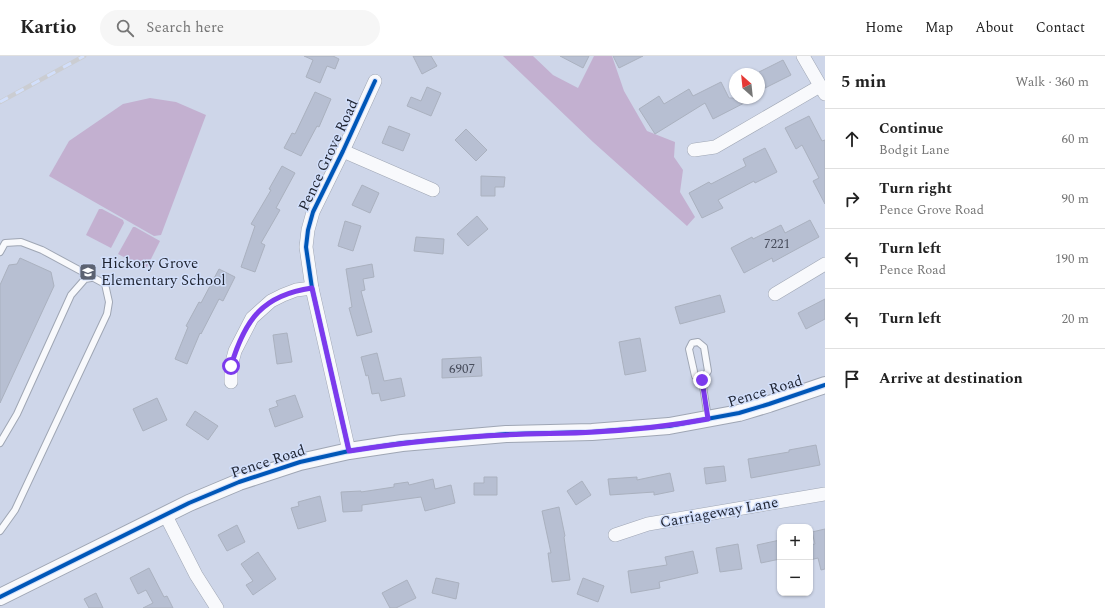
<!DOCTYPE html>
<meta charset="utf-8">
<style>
:root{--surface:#fff;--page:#f6f6f6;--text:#222;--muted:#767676;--line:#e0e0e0}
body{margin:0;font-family:Spectral,serif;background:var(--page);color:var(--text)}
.controls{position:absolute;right:12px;bottom:12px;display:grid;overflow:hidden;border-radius:8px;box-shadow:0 1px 3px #0004}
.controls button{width:36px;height:36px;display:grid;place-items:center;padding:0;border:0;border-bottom:1px solid var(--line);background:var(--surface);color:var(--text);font:20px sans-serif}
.compass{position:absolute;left:729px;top:12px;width:36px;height:36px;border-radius:50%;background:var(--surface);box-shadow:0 1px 3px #0004;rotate:333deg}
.stop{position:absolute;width:12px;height:12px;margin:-9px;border:3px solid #7c3aed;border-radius:50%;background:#fff}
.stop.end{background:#7c3aed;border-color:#fff;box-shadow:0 1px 4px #0008}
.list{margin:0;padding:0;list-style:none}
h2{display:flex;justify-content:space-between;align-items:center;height:52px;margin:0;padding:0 16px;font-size:17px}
h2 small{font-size:13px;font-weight:400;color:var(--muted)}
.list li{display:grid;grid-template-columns:26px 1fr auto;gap:12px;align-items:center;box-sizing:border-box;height:60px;padding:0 16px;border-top:1px solid var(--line)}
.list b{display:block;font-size:15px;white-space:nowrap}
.list p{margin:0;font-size:13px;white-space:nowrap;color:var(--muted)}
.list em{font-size:13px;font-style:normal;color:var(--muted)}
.icon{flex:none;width:22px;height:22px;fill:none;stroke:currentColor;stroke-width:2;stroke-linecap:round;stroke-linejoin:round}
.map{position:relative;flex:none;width:825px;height:552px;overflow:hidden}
header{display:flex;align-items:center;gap:24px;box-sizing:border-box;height:56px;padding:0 20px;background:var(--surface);border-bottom:1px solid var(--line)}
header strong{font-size:19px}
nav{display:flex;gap:22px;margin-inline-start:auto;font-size:14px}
.search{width:280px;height:36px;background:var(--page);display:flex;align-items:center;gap:10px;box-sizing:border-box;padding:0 14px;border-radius:22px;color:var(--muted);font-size:15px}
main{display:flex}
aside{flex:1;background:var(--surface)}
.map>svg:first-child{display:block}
.green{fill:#c3b0d0}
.building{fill:#b7bfd2;stroke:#aab1bf}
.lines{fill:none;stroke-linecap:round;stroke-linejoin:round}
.service-casing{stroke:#9fa6b4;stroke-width:8}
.minor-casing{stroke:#9fa6b4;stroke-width:14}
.tertiary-casing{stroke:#9fa6b4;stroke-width:18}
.service{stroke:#f8f9fc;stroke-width:6}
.minor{stroke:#f8f9fc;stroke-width:13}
.tertiary{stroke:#f8f9fc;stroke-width:16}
.rail-casing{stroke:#cbcdd2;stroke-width:4.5}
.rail{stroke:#d2dffb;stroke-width:3;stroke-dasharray:9;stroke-linecap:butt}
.cycleway-casing{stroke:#d2dffb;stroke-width:6}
.cycleway{stroke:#0057b8;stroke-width:4}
.route{stroke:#7c3aed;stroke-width:5}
.labels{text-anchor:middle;stroke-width:3;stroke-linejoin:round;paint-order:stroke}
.number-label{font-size:13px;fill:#474c5b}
.street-label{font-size:15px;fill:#1e2330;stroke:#d2dffb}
.poi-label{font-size:15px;fill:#1e2330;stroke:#d2dffb;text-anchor:start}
</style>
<header>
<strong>Kartio</strong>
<div class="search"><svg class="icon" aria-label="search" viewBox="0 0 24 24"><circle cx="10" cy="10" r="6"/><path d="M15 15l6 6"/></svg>Search here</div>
<nav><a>Home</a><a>Map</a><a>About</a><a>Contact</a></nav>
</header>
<main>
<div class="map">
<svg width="825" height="552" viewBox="0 0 825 552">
<rect width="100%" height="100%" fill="#ced6e9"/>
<g class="green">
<path d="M503 0H533L553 19 578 32 594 0H612L624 35 647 75 675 86 674 101 683 114 680 136 695 161 687 170 593 86Z"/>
<path d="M150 42 176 46 206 59 161 179 154 180 49 120 69 85 123 48Z"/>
<path d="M99 153H102L123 164 124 167 111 192 86 179Z"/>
<path d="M133 171H135L160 185 146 213 118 198Z"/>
</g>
<g class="building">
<path d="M304 0H333L339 3 335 13 327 10 320 27 306 21 313 4Z"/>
<path d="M413 0H431L437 10 422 18Z"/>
<path d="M560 0H589L583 12Z"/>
<path d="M613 0H643L619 12Z"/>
<path d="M783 4 791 19 759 35V16Z"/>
<path d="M721 26 729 42H754L713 63 705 47 655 78 639 53 659 40 664 48 689 33 693 40Z"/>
<path d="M427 31 441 37 431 60 407 50 411 41 421 45Z"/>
<path d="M315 36 331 43 319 71 317 70 301 100 284 92 292 77 295 78Z"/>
<path d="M809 60 822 85 825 84V148L813 125 819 122 802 89 796 93 785 72Z"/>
<path d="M389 70 410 78 403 95 382 87Z"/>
<path d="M466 73 487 94 476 105 455 84Z"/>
<path d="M765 92 777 116 755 127 754 125 718 144 723 152 702 162 689 137 709 126 711 128 746 110 743 103Z"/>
<path d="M282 110 295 117 276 152 280 154 261 187 265 189 255 216 241 211 255 170 251 168 271 134 269 133Z"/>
<path d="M481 120 505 121 504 131H495V140H481Z"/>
<path d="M362 129 379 137 370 157 352 149Z"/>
<path d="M477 160 488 173 468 190 457 178Z"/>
<path d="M810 164 819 181 773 206 772 202 744 217 731 192 752 181 753 183 781 169 785 177Z"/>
<path d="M345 165 361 170 353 195 338 190Z"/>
<path d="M416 181 444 183 443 198 414 195Z"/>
<path d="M20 202 51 216 54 230 0 347V229L9 209 17 208Z"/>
<path d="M372 208 374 221 363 223 365 234 361 235 372 276 357 280 349 252 352 251 346 213Z"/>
<path d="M219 213 235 221 223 245 219 243 201 278 200 277 187 308 175 303 188 271 186 270 199 246 201 247Z"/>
<path d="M720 239 725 256 680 268 675 251Z"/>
<path d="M825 243V263L806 273 798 257Z"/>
<path d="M287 277 292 306 277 308 273 279Z"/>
<path d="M640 282 646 315 625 319 619 286Z"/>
<path d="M377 297 384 325 401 322 405 340 381 345 379 337 372 338 368 319 366 320 361 301Z"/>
<path d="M481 301 482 320 442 322V303Z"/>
<path d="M295 339 303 361 275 371 269 353 278 350 276 345Z"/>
<path d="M157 342 167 364 143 375 133 353Z"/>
<path d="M195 355 218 370 208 384 186 369Z"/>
<path d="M816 389 820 409 751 422 748 403 789 396V394Z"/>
<path d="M724 410 726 425 706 428 704 412Z"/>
<path d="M670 417 674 435 654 439V436L610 439 608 423 637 421V424Z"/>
<path d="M484 421H497V439H474V427H484Z"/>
<path d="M433 423 435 433 451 429 455 447 425 455 421 441 362 449V455L343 456 341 436 361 435V436L394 431V428L408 426 409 429Z"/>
<path d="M582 425 591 439 576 449 567 435Z"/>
<path d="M320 440 326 465 298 473 291 452 299 450 298 446Z"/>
<path d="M559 451 565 480 564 481 570 524 552 526 548 497H551L542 455Z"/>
<path d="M237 469 245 486 227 495 218 479Z"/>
<path d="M825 473V513L821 514 818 502 810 504V489L815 488 812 476Z"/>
<path d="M780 484V503L761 507 757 489Z"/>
<path d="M738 488 742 513 720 516 716 492Z"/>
<path d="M693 495 698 517 659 526 660 532 631 537 628 515 667 509 665 501Z"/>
<path d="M258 496 276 523 253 539 246 529 253 525 241 508Z"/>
<path d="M149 512 164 541 167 540 173 552H143L153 547 146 534 138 538 130 522Z"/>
<path d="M436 522 459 527 456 543 432 537Z"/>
<path d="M583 522 604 530 598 546 577 538Z"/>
<path d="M407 524 416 542 396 552H390L382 537Z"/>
<path d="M96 537 103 552H89L84 543Z"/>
</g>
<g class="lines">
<g class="service-casing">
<g id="service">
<path d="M0 196 5 187 21 186 42 194 105 228 109 246 107 258 15 454 0 475"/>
<path d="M702 324 695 320 689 293 692 287 698 286 704 291 708 315 702 324 708 362"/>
<path d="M0 387 17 358 71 239 85 223 91 222"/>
</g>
</g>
<g class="minor-casing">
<g id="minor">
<path d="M803 0 825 38"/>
<path d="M694 94 715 91 820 30"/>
<path d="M343 95 433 134"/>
<path d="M775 238 825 208"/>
<path d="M231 326V310L235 295 252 262 271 245 283 239 296 234 312 232"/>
<path d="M349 395 312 232 306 191 308 174 313 156 343 95 375 25"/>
<path d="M166 460 196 519 217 552"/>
<path d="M615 479 648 468 825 438"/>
</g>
</g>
<g class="tertiary-casing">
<path id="tertiary" d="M0 541 189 447 239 426 300 406 349 395 402 387 506 378 592 376 669 370 739 357 769 348 825 329"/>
</g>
<use href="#service" class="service"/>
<use href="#minor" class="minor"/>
<use href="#tertiary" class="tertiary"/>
<g class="rail-casing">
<path id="rail" d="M0 46 84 0"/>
</g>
<use href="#rail" class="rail"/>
<g class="cycleway-casing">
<g id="cycleway">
<path d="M349 395 312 232 306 191 308 174 313 156 343 95 375 25"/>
<path d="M0 541 189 447 239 426 300 406 349 395 402 387 506 378 592 376 669 370 739 357 769 348 825 329"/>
</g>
</g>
<use href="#cycleway" class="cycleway"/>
</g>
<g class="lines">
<path class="route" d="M231 310C245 263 263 239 312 232L349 395C401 387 453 381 506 379 535 377 564 378 594 376 632 374 670 370 708 363L702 324"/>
</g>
<defs>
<g id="school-square" transform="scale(0.9)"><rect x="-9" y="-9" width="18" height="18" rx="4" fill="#5c6271" stroke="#d2dffb"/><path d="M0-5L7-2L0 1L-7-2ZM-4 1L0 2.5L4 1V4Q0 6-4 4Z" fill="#fff"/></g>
</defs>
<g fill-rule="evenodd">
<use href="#school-square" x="88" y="216"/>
</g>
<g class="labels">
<g class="number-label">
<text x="777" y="192">7221</text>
<text x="462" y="317">6907</text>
</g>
<g class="street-label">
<text transform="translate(328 99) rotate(-65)" y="5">Pence Grove Road</text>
<text transform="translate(765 335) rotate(-17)" y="5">Pence Road</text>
<text transform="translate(268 405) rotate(-18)" y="5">Pence Road</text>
<text transform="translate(719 456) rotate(-10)" y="5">Carriageway Lane</text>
</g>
<g class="poi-label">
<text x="101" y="212">Hickory Grove<tspan x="101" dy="17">Elementary School</tspan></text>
</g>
</g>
</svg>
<div class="controls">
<button>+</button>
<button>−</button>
</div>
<svg class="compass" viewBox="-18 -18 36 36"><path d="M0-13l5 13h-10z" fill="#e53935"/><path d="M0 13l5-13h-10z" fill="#767676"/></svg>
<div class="stop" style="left:231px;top:310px"></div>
<div class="stop end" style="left:702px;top:324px"></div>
</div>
<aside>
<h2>5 min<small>Walk · 360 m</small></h2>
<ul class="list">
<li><svg class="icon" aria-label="ahead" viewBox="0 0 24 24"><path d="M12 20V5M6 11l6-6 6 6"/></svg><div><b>Continue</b><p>Bodgit Lane</p></div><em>60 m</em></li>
<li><svg class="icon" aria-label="right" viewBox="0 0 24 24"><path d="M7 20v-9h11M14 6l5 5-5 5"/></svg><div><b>Turn right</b><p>Pence Grove Road</p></div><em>90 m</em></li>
<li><svg class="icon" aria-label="left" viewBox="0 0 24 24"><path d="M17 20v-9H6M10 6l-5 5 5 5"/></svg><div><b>Turn left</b><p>Pence Road</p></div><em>190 m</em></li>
<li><svg class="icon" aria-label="left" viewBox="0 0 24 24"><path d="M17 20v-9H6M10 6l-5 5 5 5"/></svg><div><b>Turn left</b></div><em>20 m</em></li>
<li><svg class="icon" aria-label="arrive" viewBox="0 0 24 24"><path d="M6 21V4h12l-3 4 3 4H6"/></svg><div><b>Arrive at destination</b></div></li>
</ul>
</aside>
</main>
